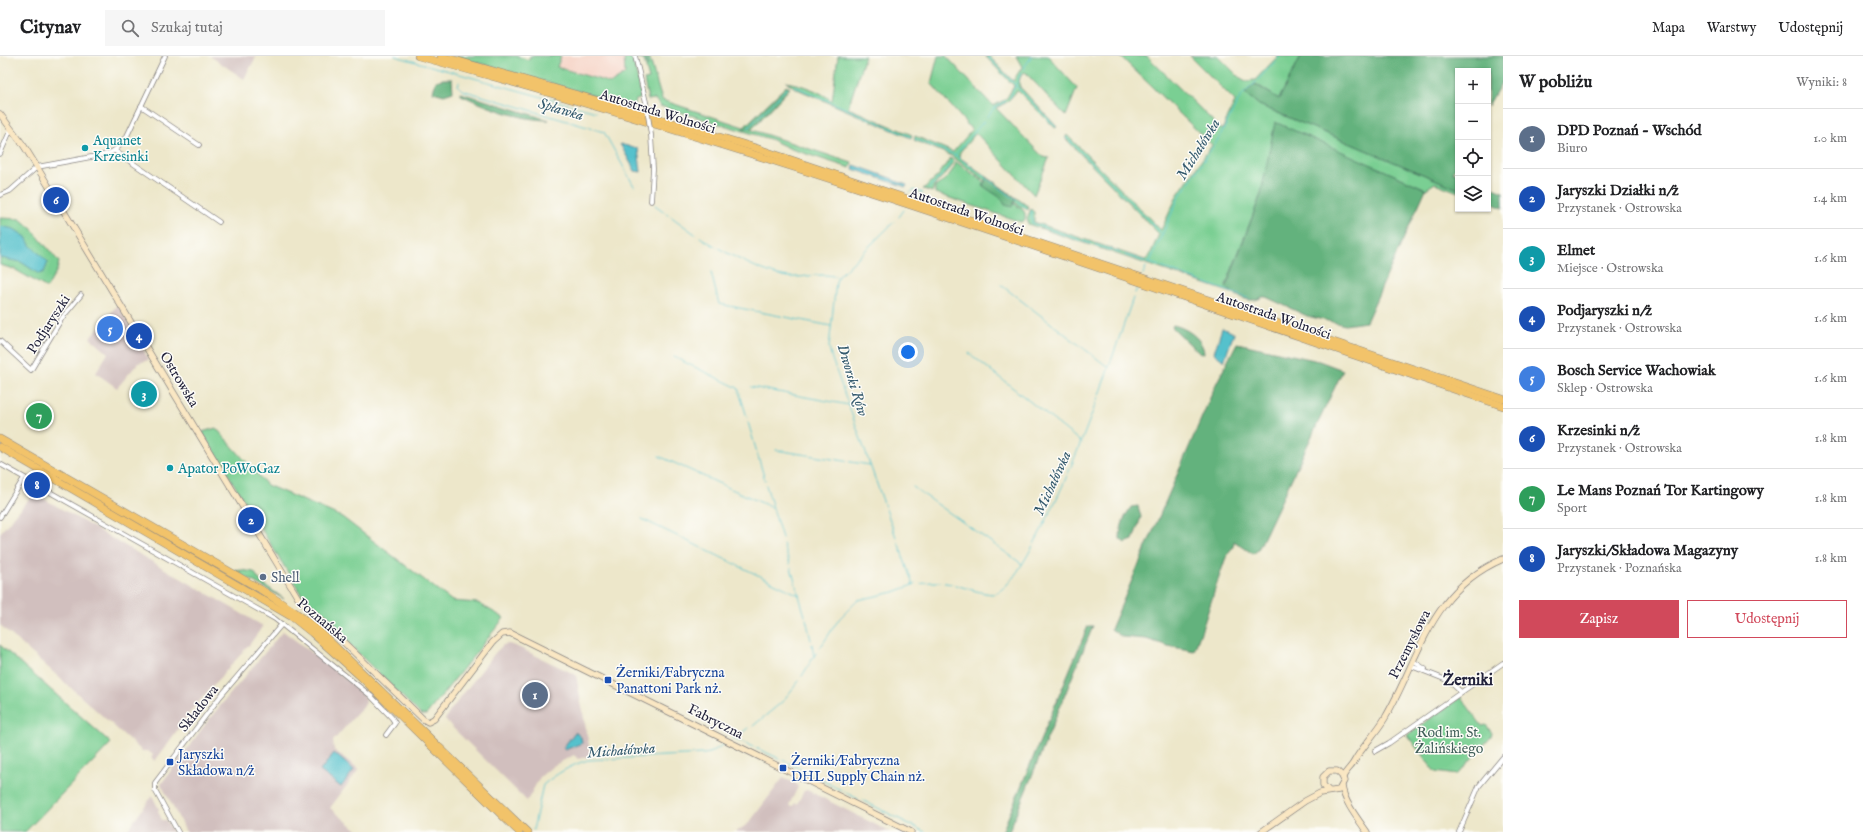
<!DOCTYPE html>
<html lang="pl">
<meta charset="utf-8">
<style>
:root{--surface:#fff;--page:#f6f6f6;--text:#202124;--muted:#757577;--line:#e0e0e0;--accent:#d1495b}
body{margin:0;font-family:"IM FELL English",serif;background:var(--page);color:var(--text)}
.controls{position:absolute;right:12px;top:12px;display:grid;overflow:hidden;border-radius:0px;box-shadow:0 1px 3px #0004}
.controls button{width:36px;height:36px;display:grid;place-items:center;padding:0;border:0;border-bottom:1px solid var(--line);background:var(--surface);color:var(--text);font:20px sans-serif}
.you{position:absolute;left:908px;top:296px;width:14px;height:14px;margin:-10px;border:3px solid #fff;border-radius:50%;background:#1a73e8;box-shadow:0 0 0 6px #1a73e833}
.badge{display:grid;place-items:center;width:26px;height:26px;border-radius:50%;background:var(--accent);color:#fff;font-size:13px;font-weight:700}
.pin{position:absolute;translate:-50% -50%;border:2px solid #fff;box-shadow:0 1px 4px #0006}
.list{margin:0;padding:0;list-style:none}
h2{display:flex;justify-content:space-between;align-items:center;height:52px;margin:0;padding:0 16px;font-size:17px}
h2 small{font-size:13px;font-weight:400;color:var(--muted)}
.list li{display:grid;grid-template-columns:26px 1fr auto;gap:12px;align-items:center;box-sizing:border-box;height:60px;padding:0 16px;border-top:1px solid var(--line)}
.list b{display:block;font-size:15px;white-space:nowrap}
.list p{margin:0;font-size:13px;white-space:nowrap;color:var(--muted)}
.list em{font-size:13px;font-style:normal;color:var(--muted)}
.actions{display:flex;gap:8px;padding:12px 16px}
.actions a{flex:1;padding:9px 0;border:1px solid var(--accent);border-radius:0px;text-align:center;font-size:14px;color:var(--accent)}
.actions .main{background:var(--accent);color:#fff}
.icon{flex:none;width:22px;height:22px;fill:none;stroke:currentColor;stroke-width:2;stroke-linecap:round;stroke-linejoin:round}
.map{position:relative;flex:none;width:1503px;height:776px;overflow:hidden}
header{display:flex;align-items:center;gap:24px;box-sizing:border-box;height:56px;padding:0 20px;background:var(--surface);border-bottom:1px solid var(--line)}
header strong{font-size:19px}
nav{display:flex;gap:22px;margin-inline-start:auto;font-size:14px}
.search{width:280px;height:36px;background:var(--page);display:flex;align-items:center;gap:10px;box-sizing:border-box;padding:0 14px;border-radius:0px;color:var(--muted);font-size:15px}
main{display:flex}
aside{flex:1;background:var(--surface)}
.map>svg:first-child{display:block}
.built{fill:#f6d2c4}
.industrial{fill:#d1bfbe}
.green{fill:#7acf93;stroke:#4e7867}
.forest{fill:#63b27d;stroke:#426a5c}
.water{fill:#54c1cc;stroke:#3b7284}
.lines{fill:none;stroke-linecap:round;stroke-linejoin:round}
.stream{stroke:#54c1cc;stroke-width:1}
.street-casing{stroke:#888482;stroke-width:5.5}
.secondary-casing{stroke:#888482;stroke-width:7}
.highway-casing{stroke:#888482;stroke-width:8}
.street{stroke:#fff;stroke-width:4}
.secondary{stroke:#fae7c3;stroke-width:5.5}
.highway{stroke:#f2c36a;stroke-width:7}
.street-bridge-casing{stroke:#888482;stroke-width:5.5;stroke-linecap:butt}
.street-bridge{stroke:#fff;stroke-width:4}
.culture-dot{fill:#0f9aa8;stroke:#fdfcf7;stroke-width:1.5}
.service-dot{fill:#5c6f8a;stroke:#fdfcf7;stroke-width:1.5}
.transit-dot{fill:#1a4fb4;stroke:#fdfcf7;stroke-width:1.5}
.labels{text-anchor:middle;stroke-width:3;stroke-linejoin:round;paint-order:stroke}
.street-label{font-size:14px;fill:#22223b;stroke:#fdfcf7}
.culture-label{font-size:14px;fill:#0d838f;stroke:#fdfcf7;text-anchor:start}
.service-label{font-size:14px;fill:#4e5e75;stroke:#fdfcf7;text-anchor:start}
.transit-label{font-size:14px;fill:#164399;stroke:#fdfcf7;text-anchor:start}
.park-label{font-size:14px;fill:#415f5a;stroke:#fdfcf7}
.water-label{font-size:15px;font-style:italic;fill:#345a6e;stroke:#fdfcf7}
.quarter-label{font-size:16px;font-weight:bold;fill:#22223b;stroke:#fdfcf7}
</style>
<header>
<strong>Citynav</strong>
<div class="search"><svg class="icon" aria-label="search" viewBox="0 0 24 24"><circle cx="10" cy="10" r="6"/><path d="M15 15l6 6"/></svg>Szukaj tutaj</div>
<nav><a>Mapa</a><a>Warstwy</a><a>Udostępnij</a></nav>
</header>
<main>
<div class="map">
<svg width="1503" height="776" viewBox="0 0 1503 776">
<rect width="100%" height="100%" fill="#fdfcf7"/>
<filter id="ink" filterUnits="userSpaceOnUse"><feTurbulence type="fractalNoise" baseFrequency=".025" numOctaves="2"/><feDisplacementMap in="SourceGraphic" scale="8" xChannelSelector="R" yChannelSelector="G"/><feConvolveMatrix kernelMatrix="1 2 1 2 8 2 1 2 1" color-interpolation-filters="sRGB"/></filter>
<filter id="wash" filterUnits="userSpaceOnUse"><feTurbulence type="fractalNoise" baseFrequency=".012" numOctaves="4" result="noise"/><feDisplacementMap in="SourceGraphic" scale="16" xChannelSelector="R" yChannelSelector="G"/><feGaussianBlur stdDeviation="0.9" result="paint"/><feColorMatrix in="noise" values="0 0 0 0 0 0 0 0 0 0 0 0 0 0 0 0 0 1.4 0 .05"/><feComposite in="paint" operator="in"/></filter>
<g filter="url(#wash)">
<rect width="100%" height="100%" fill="#ede7ca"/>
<path class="built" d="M561 0H624L625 18 611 27 557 11Z"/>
<g class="industrial">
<path d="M210 0H254L256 1 244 23Z"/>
<path d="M118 248 149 304 138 307 117 332 96 317 108 297 90 282Z"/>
<path d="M34 437 263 570 249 589 194 651 155 705 151 702 153 699 148 695H142L0 569V477Z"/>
<path d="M283 575 362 635 366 647 333 685 334 694 359 713 330 752 360 776H186L161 728 210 662Z"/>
<path d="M509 588 520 592 576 619 591 700 578 703 574 699 553 710 540 721 527 745 445 664 450 655 495 597 503 589Z"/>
<path d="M783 722 797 728 798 731 789 749 792 751 795 747 797 748 804 735 807 734 890 776H736L749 767Z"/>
<path d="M152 740 159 753 158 755 162 764H166L172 775 171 776H126Z"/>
</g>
<g class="green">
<path d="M454 0H517L529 4 530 0H561L557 11 611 27 625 18 624 0H632L642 42 636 44 634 51Z"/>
<path d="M638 0H645L648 11 647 0H649L662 44 852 107 850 112 791 93 770 83 660 50 655 43 648 44 644 24 649 23 644 4 639 3Z"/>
<path d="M838 0H865L848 52 912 79 911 82 797 33 786 26C800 28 821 35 832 45Z"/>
<path d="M938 0H946L993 50 1006 43 1014 30 985 0H989L1013 25 1022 11 1016 0H1048L1077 32 1066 60 1025 16C1020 19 1018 25 1020 31L1057 71 1055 72 1018 35 1015 37 1007 46 996 52 1043 101 1049 102 1034 139 976 77 960 96 959 101 1029 151 1028 153 1021 151 950 99 914 84 915 80 953 96 972 74 931 27Z"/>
<path d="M1120 0H1147L1222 74 1235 45 1190 0H1218L1239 21 1246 25 1255 24 1278 0H1301L1279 43 1256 28 1245 37 1259 49 1458 133V136L1435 127 1426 133 1276 67 1261 138 1226 229 1232 237 1028 168 1027 162 1031 153 1034 156V166L1145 204 1149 201 1159 178 1065 82 1067 79 1161 174 1178 138 1212 89Z"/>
<path d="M950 102 954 105C950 118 935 123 932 136L923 133 938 120Z"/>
<path d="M956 106 1023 154 1025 157V164L1021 166 935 137V131C943 126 954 116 956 106Z"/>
<path d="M0 162 20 163 31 172 59 206 57 214 47 232 14 213 0 209Z"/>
<path d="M216 372 267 429 342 461 452 545 478 547 504 562 426 659H421L306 546 202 376Z"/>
<path d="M241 514 254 516 261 526 284 543 235 515Z"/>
<path d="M0 589 111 687 25 776H0Z"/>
<path d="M1461 641 1482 670 1486 669 1492 677 1491 681 1457 719 1435 716 1407 679Z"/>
</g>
<g class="forest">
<path d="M1301 0H1503V24L1488 50V15H1458V110L1452 116 1458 119V133L1259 49 1245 37 1255 28 1279 43Z"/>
<path d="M443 23H452L453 36 444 39 433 36 436 25Z"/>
<path d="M787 29 790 32 751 74 743 72Z"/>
<path d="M461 37 549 64C519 64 487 51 461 39Z"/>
<path d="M1275 66 1426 133 1366 266 1345 269 1307 260 1266 241H1262C1252 249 1234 240 1226 231L1261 138Z"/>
<path d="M987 121 1016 142 1012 151 1005 149 1001 142 983 130Z"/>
<path d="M1488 130 1503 136V152L1488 146Z"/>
<path d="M1173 269C1187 272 1203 283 1204 297L1200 298 1172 271Z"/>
<path d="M1237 287 1319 305 1343 314 1258 494 1253 498 1234 485C1234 494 1228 496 1225 504 1214 534 1206 565 1194 595L1168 590 1146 583 1122 581 1111 573 1216 328Z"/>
<path d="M1138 450 1141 461 1133 484 1125 487 1120 483C1120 471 1124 461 1131 451Z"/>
<path d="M1088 570H1093L1009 776H1002Z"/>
</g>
<g class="water">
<path d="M620 88 638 93 641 116 635 115Z"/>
<path d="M854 109 893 123V124L907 129 906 131 853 113Z"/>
<path d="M0 170 14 173 26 181 30 189 48 206 44 216 39 218 21 206 0 202Z"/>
<path d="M1222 272 1234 277 1224 305 1214 297Z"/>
<path d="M575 676 581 681 582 687 565 694 563 692Z"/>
<path d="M334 697 354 714 341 731 320 715Z"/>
</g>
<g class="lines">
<g class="stream">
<path d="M395 0 596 56"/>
<path d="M987 0 1056 71"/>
<path d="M1023 13 1032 0"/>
<path d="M459 26 458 30 462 34 604 76 634 130"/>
<path d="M794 30 911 81"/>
<path d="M1010 42 1021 17"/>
<path d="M987 61 995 51 1006 45"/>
<path d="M748 72 788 31"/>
<path d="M1066 81 1161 177"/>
<path d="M915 83 955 99 1027 152"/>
<path d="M954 100 984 65"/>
<path d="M928 133 946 115 951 105"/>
<path d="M910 137 913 134 923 137"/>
<path d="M655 149 695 178"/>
<path d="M1031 155 1032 167 1091 188"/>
<path d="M899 161 904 154"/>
<path d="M894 166 838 221 836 226 829 291 832 303 896 481"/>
<path d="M700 181C720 194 765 219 789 221 805 222 822 216 837 221"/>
<path d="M1095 189 1120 197"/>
<path d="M1125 199 1159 210"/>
<path d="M1149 208 1179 141 1219 82 1241 40 1255 27 1280 0"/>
<path d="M1161 211 1202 226"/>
<path d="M711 216 719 248 831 270"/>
<path d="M1143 218 1146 211"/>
<path d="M1205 227 1250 243"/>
<path d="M1001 229 1108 311"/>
<path d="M1135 237 1139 228"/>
<path d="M969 297 1082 387"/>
<path d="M674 301 738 332 747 361"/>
<path d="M751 331 849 349"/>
<path d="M748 366 765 424"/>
<path d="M776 394 870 409"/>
<path d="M659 400 773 452"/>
<path d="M766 429 782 482"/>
<path d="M913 431 1022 508"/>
<path d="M642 463 799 539"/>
<path d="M898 486 913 529"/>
<path d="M783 488 790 508"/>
<path d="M791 512 805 560"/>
<path d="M921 528C945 520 970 537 994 538 1011 531 1026 502 1035 486 1077 408 1104 325 1133 242"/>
<path d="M806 563 811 584"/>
<path d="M812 588 814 601"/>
<path d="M820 592 839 563 858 544 894 536 915 528"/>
<path d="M802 620 816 597"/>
<path d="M753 670 782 646 799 625"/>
<path d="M739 679 748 672"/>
<path d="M734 682 789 707 858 743"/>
<path d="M732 683 735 681"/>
<path d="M862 744 925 776"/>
<path d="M533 774 543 729C556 718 571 709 588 704L703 698 710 697 726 687"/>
</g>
</g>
</g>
<g filter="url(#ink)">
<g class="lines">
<g class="street-casing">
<g id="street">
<path d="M635 0 646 46"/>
<path d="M141 50 199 89"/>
<path d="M115 95 219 166"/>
<path d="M0 98 11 73"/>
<path d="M0 139 10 135 37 111 102 99C114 97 119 91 126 82L165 0"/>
<path d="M651 145 653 113 651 79"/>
<path d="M0 285 31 314 62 262 81 239"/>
<path d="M0 408 275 563 371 640 392 662 395 667 386 679"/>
<path d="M0 461 24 422"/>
<path d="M1413 605 1425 613"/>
<path d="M1411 610 1449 625 1461 636"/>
<path d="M1375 695 1389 687 1503 607"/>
<path d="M178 776 155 734V727L219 642 282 568"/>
<path d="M1459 776 1479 730 1503 701"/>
</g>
</g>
<g class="secondary-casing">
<g id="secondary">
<path d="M0 58 24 90 37 111 298 542 423 663 428 666 434 663 493 586 502 578 510 577 911 776"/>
<path d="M1343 721C1346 714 1352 711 1355 704 1363 690 1376 677 1385 662 1421 600 1429 535 1503 503"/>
<path d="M1342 730C1344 746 1358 763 1367 776"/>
<path d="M1261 776 1305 745 1320 737 1339 734 1344 725 1342 720 1337 715H1329L1323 721V729L1329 735"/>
</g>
</g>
<g class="highway-casing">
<g id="highway">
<path d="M418 0C785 99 1143 228 1503 350"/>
<path d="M441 0 641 57 756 92 1503 343"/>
<path d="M0 383 260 533 295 556 318 574 527 776"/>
<path d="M0 391 292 561 312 577 361 621 519 776"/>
</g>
</g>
<use href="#street" class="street"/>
<use href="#secondary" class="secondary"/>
<use href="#highway" class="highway"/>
<g class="street-bridge-casing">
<path id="street-bridge" d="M646 46 651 79"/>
</g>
<use href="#street-bridge" class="street-bridge"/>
</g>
</g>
<g class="culture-dot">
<circle cx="85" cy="92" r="4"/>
<circle cx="170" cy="412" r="4"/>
</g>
<circle class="service-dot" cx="263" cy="521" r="4"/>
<g class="transit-dot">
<rect x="604" y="620" width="8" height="8" rx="2"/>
<rect x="166" y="702" width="8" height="8" rx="2"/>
<rect x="779" y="708" width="8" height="8" rx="2"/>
</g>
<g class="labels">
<g class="street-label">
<text transform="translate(658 55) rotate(17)" y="5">Autostrada Wolności</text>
<text transform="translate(967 155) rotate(19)" y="5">Autostrada Wolności</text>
<text transform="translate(1274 259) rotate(19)" y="5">Autostrada Wolności</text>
<text transform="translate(48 268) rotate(-57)" y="5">Podjaryszki</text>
<text transform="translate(180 323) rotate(59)" y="5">Ostrowska</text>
<text transform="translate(323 564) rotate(40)" y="5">Poznańska</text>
<text transform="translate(1409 588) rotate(-63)" y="5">Przemysłowa</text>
<text transform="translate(198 652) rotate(-52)" y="5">Składowa</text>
<text transform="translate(716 665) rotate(27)" y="5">Fabryczna</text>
</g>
<g class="culture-label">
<text x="93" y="89">Aquanet<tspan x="93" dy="16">Krzesinki</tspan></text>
<text x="178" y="417">Apator PoWoGaz</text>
</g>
<g class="service-label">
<text x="271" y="526">Shell</text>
</g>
<g class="transit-label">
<text x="616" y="621">Żerniki/Fabryczna<tspan x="616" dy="16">Panattoni Park nż.</tspan></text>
<text x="178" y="703">Jaryszki<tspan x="178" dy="16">Składowa n/ż</tspan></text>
<text x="791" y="709">Żerniki/Fabryczna<tspan x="791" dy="16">DHL Supply Chain nż.</tspan></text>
</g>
<g class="park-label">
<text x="1449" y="681">Rod im. St.<tspan x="1449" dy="16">Żalińskiego</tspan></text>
</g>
<g class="water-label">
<text transform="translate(561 53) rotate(16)" y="5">Spławka</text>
<text transform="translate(1198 93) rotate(-58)" y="5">Michałówka</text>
<text transform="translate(853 324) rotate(73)" y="5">Dworski Rów</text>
<text transform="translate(1052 427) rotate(-65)" y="5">Michałówka</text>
<text transform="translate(621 694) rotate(-4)" y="5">Michałówka</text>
</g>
<g class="quarter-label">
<text x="1468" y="629">Żerniki</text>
</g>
</g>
</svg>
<div class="controls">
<button>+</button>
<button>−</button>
<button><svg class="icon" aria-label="locate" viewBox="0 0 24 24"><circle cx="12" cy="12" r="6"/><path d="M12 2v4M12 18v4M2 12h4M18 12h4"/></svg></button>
<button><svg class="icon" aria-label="layers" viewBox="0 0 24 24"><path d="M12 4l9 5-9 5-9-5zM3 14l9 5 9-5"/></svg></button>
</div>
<div class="you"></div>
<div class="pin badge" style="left:535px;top:639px;background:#5c6f8a">1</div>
<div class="pin badge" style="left:251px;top:464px;background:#1a4fb4">2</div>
<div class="pin badge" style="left:144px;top:338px;background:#0f9aa8">3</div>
<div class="pin badge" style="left:139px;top:280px;background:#1a4fb4">4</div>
<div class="pin badge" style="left:110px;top:273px;background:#3f7fe0">5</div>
<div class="pin badge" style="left:56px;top:144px;background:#1a4fb4">6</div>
<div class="pin badge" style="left:39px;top:360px;background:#2e9e5b">7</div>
<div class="pin badge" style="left:37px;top:429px;background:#1a4fb4">8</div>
</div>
<aside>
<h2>W pobliżu<small>Wyniki: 8</small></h2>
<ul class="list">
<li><span class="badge" style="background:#5c6f8a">1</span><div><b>DPD Poznań - Wschód</b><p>Biuro</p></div><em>1.0 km</em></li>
<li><span class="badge" style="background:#1a4fb4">2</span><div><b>Jaryszki Działki n/ż</b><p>Przystanek · Ostrowska</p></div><em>1.4 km</em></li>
<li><span class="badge" style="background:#0f9aa8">3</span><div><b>Elmet</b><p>Miejsce · Ostrowska</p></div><em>1.6 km</em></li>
<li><span class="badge" style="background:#1a4fb4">4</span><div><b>Podjaryszki n/ż</b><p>Przystanek · Ostrowska</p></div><em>1.6 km</em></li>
<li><span class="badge" style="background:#3f7fe0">5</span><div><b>Bosch Service Wachowiak</b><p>Sklep · Ostrowska</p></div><em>1.6 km</em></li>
<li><span class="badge" style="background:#1a4fb4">6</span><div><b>Krzesinki n/ż</b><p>Przystanek · Ostrowska</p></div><em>1.8 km</em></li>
<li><span class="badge" style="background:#2e9e5b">7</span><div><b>Le Mans Poznań Tor Kartingowy</b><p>Sport</p></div><em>1.8 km</em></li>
<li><span class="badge" style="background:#1a4fb4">8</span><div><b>Jaryszki/Składowa Magazyny</b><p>Przystanek · Poznańska</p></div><em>1.8 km</em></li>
</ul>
<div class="actions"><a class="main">Zapisz</a><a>Udostępnij</a></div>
</aside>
</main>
